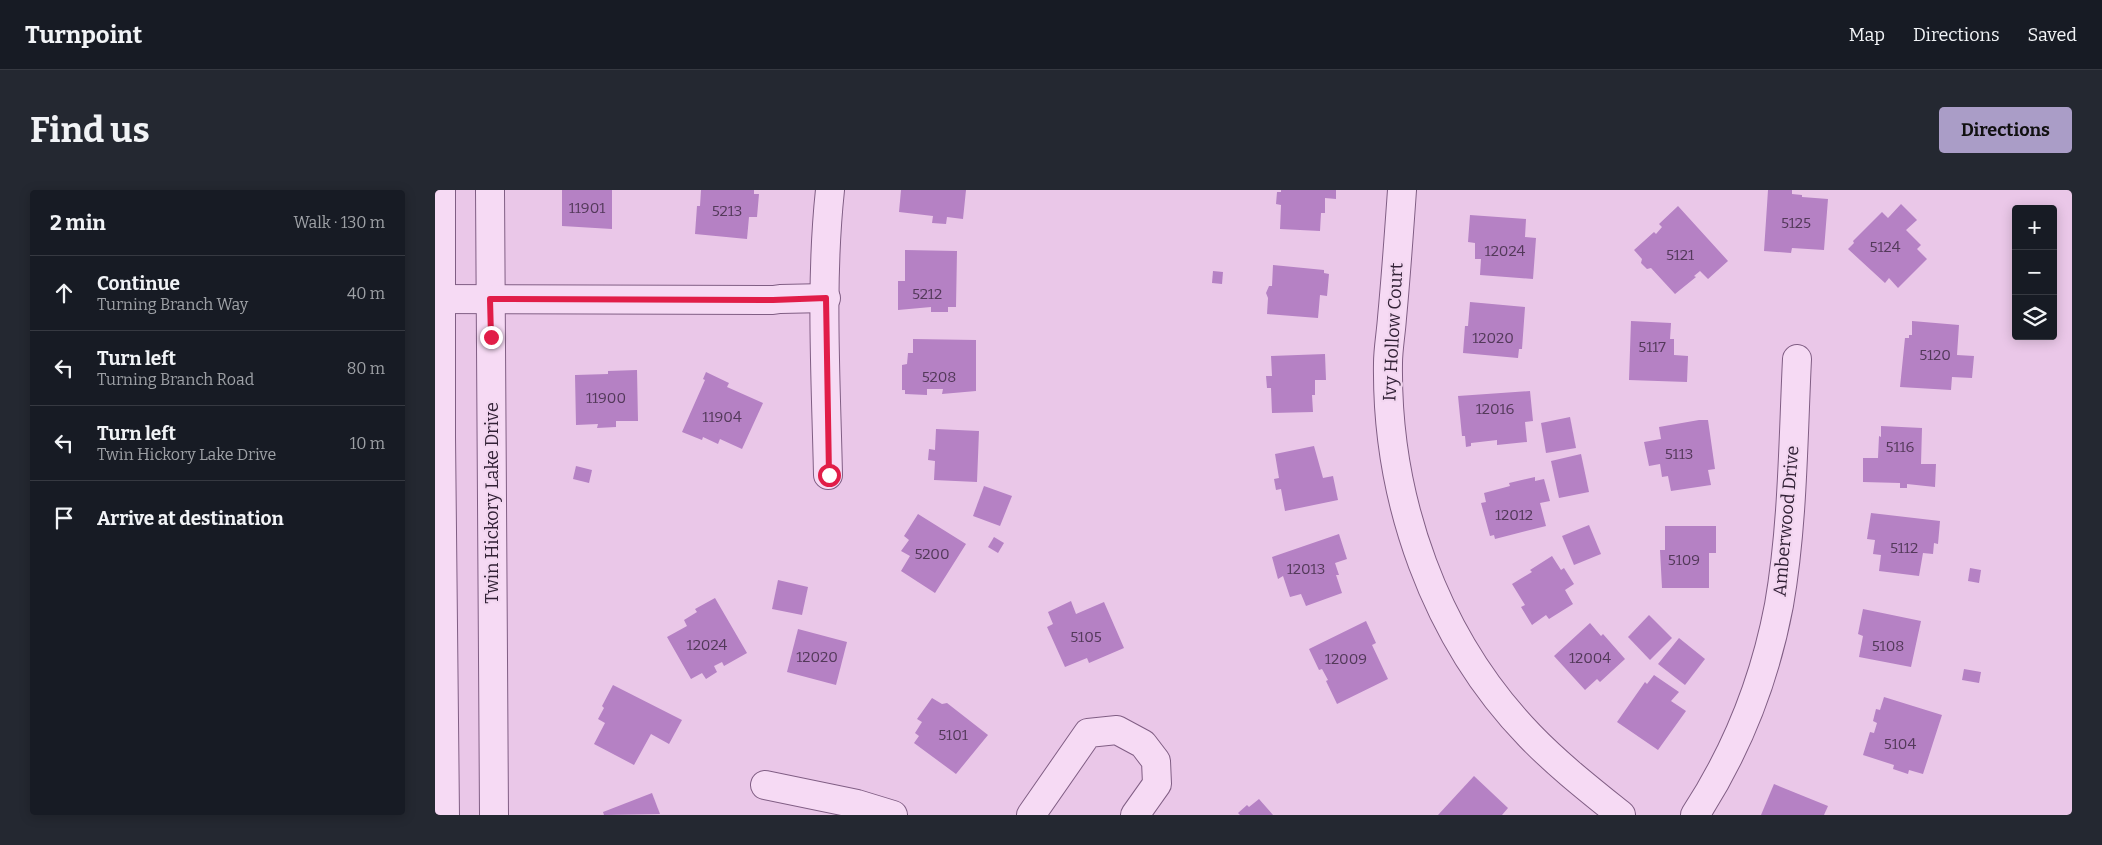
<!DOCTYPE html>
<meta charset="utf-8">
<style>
:root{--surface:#171b24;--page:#242831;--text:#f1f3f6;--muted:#9ea1a6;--line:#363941;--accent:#aa9dc7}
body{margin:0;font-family:Bitter,serif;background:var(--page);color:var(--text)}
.controls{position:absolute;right:15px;top:15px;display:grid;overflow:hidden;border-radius:5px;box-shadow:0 2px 12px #0003}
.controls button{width:45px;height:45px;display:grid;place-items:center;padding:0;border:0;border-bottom:1px solid var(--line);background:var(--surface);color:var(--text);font:25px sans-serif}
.stop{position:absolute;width:15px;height:15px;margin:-11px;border:4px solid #e11d48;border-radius:50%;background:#fff}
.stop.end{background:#e11d48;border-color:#fff;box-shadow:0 1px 5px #0008}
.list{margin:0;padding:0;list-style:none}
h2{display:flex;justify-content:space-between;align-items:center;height:65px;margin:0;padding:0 20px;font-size:21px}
h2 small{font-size:16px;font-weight:400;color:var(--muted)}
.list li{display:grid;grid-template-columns:32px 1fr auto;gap:15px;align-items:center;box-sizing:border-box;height:75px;padding:0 20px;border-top:1px solid var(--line)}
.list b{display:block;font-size:19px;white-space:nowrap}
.list p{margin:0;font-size:16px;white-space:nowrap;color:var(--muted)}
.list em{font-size:16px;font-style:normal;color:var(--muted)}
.icon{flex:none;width:28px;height:28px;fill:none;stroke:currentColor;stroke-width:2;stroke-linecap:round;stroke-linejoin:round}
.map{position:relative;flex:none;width:1637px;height:625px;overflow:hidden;border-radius:5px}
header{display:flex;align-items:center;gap:30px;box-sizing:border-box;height:70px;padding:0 25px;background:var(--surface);border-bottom:1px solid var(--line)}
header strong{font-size:24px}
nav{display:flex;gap:28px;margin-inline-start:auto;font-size:18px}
.intro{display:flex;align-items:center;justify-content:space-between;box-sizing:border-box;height:120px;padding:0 30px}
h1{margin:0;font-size:35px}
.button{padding:12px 22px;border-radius:5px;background:var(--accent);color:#111;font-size:18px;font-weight:700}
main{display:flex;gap:30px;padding:0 30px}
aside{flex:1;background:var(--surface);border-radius:5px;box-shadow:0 2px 12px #0003}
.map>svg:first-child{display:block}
.building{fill:#b581c4}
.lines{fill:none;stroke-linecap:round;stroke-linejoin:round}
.minor-casing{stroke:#805e84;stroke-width:30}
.minor{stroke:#f6daf4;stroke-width:28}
.route{stroke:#e11d48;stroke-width:6}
.labels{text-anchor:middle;stroke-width:4.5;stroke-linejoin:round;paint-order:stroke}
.number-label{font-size:15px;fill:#53395a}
.street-label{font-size:18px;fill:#322136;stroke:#f2d6f0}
</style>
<header>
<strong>Turnpoint</strong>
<nav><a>Map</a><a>Directions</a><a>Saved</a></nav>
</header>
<div class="intro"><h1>Find us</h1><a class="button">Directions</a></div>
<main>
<aside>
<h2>2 min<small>Walk · 130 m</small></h2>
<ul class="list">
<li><svg class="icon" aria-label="ahead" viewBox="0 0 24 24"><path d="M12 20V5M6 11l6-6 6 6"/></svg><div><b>Continue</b><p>Turning Branch Way</p></div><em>40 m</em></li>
<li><svg class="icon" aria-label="left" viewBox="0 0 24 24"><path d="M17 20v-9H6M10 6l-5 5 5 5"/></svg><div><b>Turn left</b><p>Turning Branch Road</p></div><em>80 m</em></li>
<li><svg class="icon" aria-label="left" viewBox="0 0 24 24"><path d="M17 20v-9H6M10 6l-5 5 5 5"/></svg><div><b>Turn left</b><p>Twin Hickory Lake Drive</p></div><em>10 m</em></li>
<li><svg class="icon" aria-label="arrive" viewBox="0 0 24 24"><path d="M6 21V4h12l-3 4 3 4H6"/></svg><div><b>Arrive at destination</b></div></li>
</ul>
</aside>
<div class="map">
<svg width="1637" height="625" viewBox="0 0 1637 625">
<rect width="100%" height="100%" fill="#eac7e8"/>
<g class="building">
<path d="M127 0H177V39L127 36Z"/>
<path d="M266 0H319V4H324L322 27H314L312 49 260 44 262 16H265Z"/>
<path d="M466 0H531L528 29 512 27 511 34 497 33 498 26 464 22Z"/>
<path d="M846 0H901V9L890 8V23H886L885 41 845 39 846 15 841 14 842 2H846Z"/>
<path d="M1333 0H1357V4L1367 5V7L1393 9 1389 60 1357 58 1356 63 1329 61Z"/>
<path d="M1466 14 1482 30 1471 40 1486 55 1482 59 1492 69 1463 98 1454 88 1450 93 1413 59 1419 53 1418 51 1447 22 1453 28Z"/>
<path d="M1243 16 1293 71 1273 89 1265 81 1259 86 1261 87 1240 104 1216 78 1212 79 1206 73 1207 69 1199 60 1219 42 1221 44 1227 37 1224 34Z"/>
<path d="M1035 25 1091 29 1090 47 1101 48 1098 89 1045 85 1046 69H1040V53L1033 52Z"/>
<path d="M470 60 522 61 521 117H513V122H496V117L463 120V91H470Z"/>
<path d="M838 75 889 80V83L894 84 892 106 885 105 883 128 832 124 833 108 831 103 834 96H837Z"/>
<path d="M778 81 788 82 787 94 777 93Z"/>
<path d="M1035 112 1090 117 1087 159H1084L1083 168 1028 163 1030 136H1033Z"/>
<path d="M1196 131 1236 133 1235 149H1239V165L1253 166 1252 192 1194 190Z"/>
<path d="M1477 131 1524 135 1522 165 1539 166 1537 188 1517 187 1516 200 1465 197 1470 148H1474V145H1477Z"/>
<path d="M478 149 541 150V201L507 204 508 199H492V205L470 204V200H467V175L472 174 473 163H478Z"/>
<path d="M890 164 891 190H880V205H877L878 222 837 223 836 198H832L831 186H837L836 166Z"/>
<path d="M202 180 203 231H181V237L162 238 163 234 141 235 140 185 173 184V181Z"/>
<path d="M271 182 294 193 292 197 328 213 307 259 285 249 283 254 268 247 267 250 247 242 270 190 268 189Z"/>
<path d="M1095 201 1098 231 1090 232 1092 252 1062 255V250L1036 253V256L1031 257 1030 246H1027L1023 206Z"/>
<path d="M1135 227 1141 258 1111 263 1106 233Z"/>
<path d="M1264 230H1273L1280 279 1273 280 1276 295 1236 301 1233 286 1227 287 1225 274 1214 276 1209 252 1226 249 1224 237Z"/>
<path d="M1446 236 1487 238 1486 274H1501L1500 297 1472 294V298H1465V293L1428 292V268H1443L1444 246 1446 247Z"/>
<path d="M501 239 544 241 542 292 499 290 500 271 493 270 494 259 500 260Z"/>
<path d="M879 256 888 288 898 286 903 310 850 321 846 299 841 300 839 289 844 288 840 264Z"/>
<path d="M1146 264 1154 302 1124 308 1116 271Z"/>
<path d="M141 276 157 280 154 293 138 289Z"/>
<path d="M1100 287V291L1109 289 1115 311 1105 313 1111 336 1060 349 1059 345 1055 346 1046 313 1051 312 1049 303 1075 296 1074 293Z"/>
<path d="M549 296 577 306 565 336 538 326Z"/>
<path d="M1436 323 1505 331 1503 354 1499 353 1498 364 1488 363 1484 386 1444 381 1446 365 1438 364 1440 350 1432 349Z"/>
<path d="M483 324 531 354 500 403 466 381 475 366 466 361 474 350 469 346Z"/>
<path d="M1154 335 1166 364 1139 375 1127 346Z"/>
<path d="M1230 336H1281V363H1274V398H1227L1225 360H1230Z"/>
<path d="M904 344 912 369 900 373 904 385H901L907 403 871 416 866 404 855 407 848 386 843 389 837 367Z"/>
<path d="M559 347 569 353 563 363 553 357Z"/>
<path d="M1117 366 1126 380 1129 378 1139 394 1130 400 1138 414 1114 429 1111 425 1097 435 1086 417 1090 415 1077 394 1097 382 1095 380Z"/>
<path d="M1535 378 1546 380 1544 393 1533 391Z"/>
<path d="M343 390 373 397 367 425 337 419Z"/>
<path d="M280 408 312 463 289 476 287 472 279 476 282 482 271 489 267 483 256 489 232 447 252 436 249 430 262 422 260 419Z"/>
<path d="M636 411 641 424 669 412 689 458 654 473 652 468 630 477 612 437 618 434 613 422Z"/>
<path d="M1428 419 1486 431 1476 477 1424 467 1428 446 1423 444Z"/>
<path d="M1214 425 1237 448 1215 470 1193 447Z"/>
<path d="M931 431 941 453 937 455 953 489 902 514 891 491 893 490 887 479 884 480 874 459Z"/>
<path d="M1155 433 1166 446 1168 444 1190 469 1165 492 1162 489 1150 500 1119 466Z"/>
<path d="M363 439 412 452 401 495 352 482Z"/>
<path d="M1244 448 1270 469 1250 495 1223 474Z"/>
<path d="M1529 479 1546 482 1544 493 1527 490Z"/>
<path d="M1219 485 1244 502 1236 511 1251 521 1223 560 1182 532 1210 492 1212 494Z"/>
<path d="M178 495 247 530 234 554 216 544 199 575 159 554 170 533 163 529 169 518 167 516Z"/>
<path d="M1449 507 1507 525 1488 584 1474 580 1473 584 1458 579 1459 575 1428 565 1435 542 1439 543 1442 533 1438 531 1441 519 1445 520Z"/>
<path d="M497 508 507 514 512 513 553 545 521 584 479 553 484 546 480 543 487 532 482 529Z"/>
<path d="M1039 586 1073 618 1067 625H1003Z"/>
<path d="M1339 594 1393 616 1389 625H1326Z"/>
<path d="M217 603 225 624 169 625 168 622Z"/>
<path d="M824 609 838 625H805L803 623 812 615 814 617Z"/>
</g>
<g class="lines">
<g class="minor-casing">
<g id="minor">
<path d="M6 0V247L10 625"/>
<path d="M55 0 59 625"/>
<path d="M967 0C964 43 961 86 957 128 956 143 953 159 953 173 951 309 1000 448 1095 546 1123 575 1155 600 1186 625"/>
<path d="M0 109 338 110 345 109 391 108"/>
<path d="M393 285C391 191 385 93 395 0"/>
<path d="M330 595 422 614 458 625"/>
<path d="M596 625 653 543 682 540 708 554 721 571 722 594 700 625"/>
<path d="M1260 625C1301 562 1330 489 1344 415 1358 335 1358 251 1362 169"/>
</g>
</g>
<use href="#minor" class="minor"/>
</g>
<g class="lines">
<path class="route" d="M56 147 55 109 338 110 391 108 394 285"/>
</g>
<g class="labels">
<g class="number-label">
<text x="152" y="23">11901</text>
<text x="292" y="26">5213</text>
<text x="1361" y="38">5125</text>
<text x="1450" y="62">5124</text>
<text x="1070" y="66">12024</text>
<text x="1245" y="70">5121</text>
<text x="492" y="109">5212</text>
<text x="1058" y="153">12020</text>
<text x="1217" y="162">5117</text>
<text x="1500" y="170">5120</text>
<text x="504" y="192">5208</text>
<text x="171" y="213">11900</text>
<text x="1060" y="224">12016</text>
<text x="287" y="232">11904</text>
<text x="1465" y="262">5116</text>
<text x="1244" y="269">5113</text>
<text x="1079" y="330">12012</text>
<text x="1469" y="363">5112</text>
<text x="497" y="369">5200</text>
<text x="1249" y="375">5109</text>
<text x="871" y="384">12013</text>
<text x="651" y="452">5105</text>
<text x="272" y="460">12024</text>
<text x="1453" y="461">5108</text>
<text x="382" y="472">12020</text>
<text x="1155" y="473">12004</text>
<text x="911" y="474">12009</text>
<text x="518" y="550">5101</text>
<text x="1465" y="559">5104</text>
</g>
<g class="street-label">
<text transform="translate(958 142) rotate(-87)" y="6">Ivy Hollow Court</text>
<text transform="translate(57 313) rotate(-90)" y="6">Twin Hickory Lake Drive</text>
<text transform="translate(1351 331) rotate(-85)" y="6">Amberwood Drive</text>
</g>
</g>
</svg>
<div class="controls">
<button>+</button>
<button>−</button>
<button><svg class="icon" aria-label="layers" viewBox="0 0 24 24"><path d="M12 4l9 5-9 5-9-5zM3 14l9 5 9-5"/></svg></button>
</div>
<div class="stop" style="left:394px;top:285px"></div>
<div class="stop end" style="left:56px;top:147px"></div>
</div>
</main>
